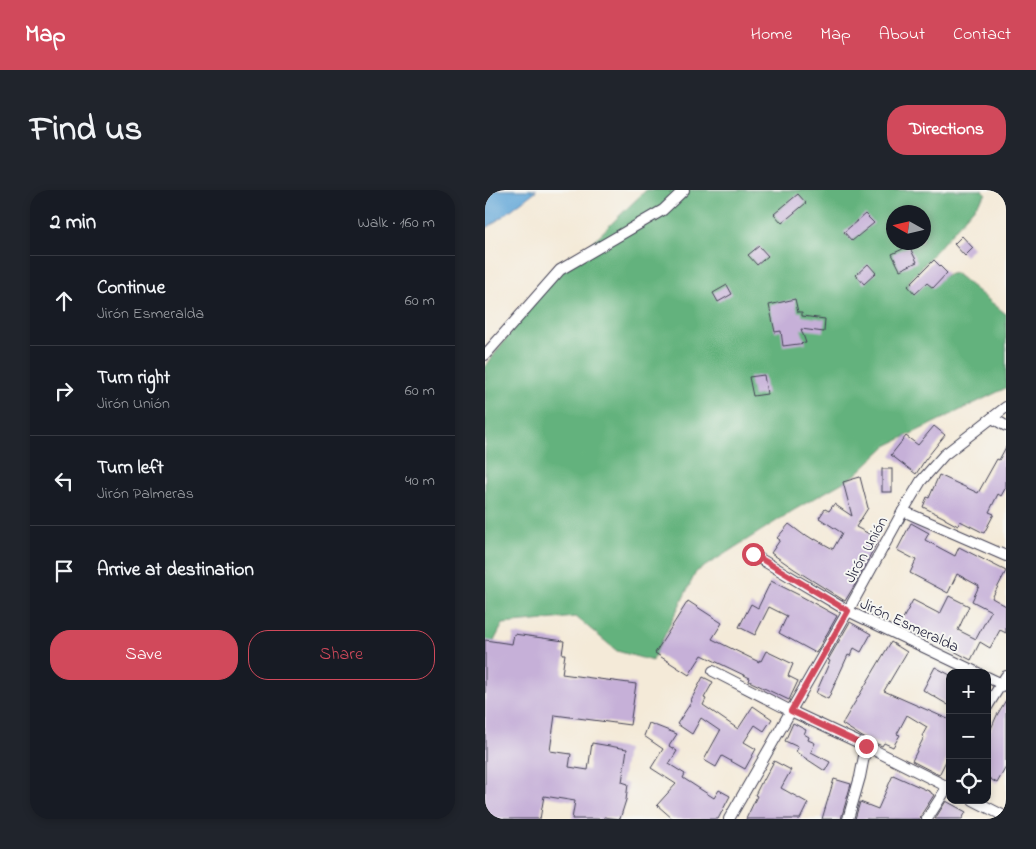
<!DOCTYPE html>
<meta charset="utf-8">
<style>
:root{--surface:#171b24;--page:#20242c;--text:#f1f3f6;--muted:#9ea1a6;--line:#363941;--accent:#d1495b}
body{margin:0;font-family:"Indie Flower",sans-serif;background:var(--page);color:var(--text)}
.controls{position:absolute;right:15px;bottom:15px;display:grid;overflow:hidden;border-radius:10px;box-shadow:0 2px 8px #0003}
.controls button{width:45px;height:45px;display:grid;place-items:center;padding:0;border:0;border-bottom:1px solid var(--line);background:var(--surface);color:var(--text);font:25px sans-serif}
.compass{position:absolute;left:401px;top:15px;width:45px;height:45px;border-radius:50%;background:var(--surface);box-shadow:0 2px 8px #0003;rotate:278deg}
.stop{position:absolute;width:15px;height:15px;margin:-11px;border:4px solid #d1495b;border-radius:50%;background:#fff}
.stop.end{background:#d1495b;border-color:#fff;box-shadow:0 1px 5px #0008}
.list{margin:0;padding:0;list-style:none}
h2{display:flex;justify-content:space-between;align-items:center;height:65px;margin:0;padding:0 20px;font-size:21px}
h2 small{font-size:16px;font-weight:400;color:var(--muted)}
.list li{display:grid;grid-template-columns:32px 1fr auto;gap:15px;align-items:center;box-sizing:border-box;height:90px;padding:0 20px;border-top:1px solid var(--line)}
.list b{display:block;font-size:19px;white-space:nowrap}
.list p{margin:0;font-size:16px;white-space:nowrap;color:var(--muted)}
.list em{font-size:16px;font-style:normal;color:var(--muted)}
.actions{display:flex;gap:10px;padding:15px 20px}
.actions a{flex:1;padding:11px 0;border:1px solid var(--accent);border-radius:20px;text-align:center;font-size:18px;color:var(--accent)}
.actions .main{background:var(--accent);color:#fff}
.icon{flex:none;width:28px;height:28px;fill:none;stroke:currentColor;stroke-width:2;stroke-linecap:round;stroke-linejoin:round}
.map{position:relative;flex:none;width:521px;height:629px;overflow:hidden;border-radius:20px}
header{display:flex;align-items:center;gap:30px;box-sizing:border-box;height:70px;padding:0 25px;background:var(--accent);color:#fff}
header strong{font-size:24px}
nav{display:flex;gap:28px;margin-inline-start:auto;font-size:18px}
.intro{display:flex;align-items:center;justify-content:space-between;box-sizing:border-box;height:120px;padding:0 30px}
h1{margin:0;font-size:35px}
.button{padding:12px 22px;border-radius:20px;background:var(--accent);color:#fff;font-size:18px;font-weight:700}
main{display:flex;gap:30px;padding:0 30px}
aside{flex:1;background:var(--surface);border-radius:20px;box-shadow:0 2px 8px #0003}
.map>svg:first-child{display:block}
.forest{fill:#64b27d;stroke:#436a5c;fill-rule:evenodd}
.water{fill:#63a7d8;stroke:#42648a}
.building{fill:#c6b0d8}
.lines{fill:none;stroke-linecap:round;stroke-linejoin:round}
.street-casing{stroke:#424053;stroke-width:12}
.street{stroke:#fff;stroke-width:10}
.route{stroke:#d1495b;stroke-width:6}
.labels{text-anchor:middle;stroke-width:4;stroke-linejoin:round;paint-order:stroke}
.street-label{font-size:16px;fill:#22223b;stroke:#f6f6f2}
</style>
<header>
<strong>Map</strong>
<nav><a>Home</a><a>Map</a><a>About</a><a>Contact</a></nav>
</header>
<div class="intro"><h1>Find us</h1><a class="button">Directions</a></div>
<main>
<aside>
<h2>2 min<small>Walk · 160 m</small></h2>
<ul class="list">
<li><svg class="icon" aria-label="ahead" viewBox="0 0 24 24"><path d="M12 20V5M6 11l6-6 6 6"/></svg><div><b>Continue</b><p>Jirón Esmeralda</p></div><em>60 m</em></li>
<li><svg class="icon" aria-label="right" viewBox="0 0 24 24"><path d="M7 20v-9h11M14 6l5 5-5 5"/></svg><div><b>Turn right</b><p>Jirón Unión</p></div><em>60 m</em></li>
<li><svg class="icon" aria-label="left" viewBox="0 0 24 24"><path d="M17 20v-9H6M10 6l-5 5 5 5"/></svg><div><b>Turn left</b><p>Jirón Palmeras</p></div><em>40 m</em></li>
<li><svg class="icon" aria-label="arrive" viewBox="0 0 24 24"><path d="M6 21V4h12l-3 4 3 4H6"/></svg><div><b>Arrive at destination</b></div></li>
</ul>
<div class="actions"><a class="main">Save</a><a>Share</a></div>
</aside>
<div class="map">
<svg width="521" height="629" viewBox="0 0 521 629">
<rect width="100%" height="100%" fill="#f6f6f2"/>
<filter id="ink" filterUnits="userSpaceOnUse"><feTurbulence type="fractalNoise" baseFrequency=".02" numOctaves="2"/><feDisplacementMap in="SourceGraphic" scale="10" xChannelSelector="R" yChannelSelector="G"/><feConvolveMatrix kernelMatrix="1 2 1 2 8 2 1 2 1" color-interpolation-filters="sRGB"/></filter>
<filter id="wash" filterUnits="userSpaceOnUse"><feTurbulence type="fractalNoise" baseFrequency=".0096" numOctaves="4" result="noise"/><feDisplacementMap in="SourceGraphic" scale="20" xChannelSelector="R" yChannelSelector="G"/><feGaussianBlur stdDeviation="1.12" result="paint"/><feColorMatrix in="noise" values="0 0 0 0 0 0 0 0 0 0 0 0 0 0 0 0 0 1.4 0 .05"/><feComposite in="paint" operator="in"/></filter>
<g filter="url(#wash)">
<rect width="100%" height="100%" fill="#f4ead8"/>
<path class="forest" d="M161 0H497L501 4 421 95 470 83 521 124V198L401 256 369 286 309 320 211 382 167 471 132 461 91 427 18 434 0 468V177L53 105ZM408 22H438V52H408Z"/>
<path class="water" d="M0 0H52L9 33 0 39Z"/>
<g id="blocks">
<g class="building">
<path d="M313 4 321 13 297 33 289 24Z"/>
<path d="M380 24 389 33 367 51 359 42Z"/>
<path d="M477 46 488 58 480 66 469 54Z"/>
<path d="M274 56 283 66 272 75 263 65Z"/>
<path d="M424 56 432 72 415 80 407 64Z"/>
<path d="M449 70 462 83 448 98 442 93 430 104 423 96Z"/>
<path d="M383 74 391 83 379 94 371 85Z"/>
<path d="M242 95 247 104 233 112 228 103Z"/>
<path d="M310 109 313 122H317V126L340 129 339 142 316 139 321 153 298 156 296 141 290 142 284 115Z"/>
<path d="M279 185 282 204 268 206 264 187Z"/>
<path d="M449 236 460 245 440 270 431 284 406 265 421 246 433 255Z"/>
<path d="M521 257V297L516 306 513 304 504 322 509 324 499 343 475 331 473 336 460 329V328L438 317 442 307 444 308 454 285 493 303 512 269 514 270Z"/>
<rect x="397" y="279" width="10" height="23"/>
<path d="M375 287 383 318 371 337 390 347 392 352 371 393 360 411 309 379 286 363 295 350 292 348 304 334 320 346 321 345 329 350 330 349 348 359 357 343 334 328 340 319 344 321 349 314 367 326 358 292Z"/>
<path d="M426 333 444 343 440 350 470 366 474 357 521 381 507 408 521 416V443L515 440 505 458 495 452 486 470 463 458 464 456 432 442 431 444 414 436 428 410 455 424 464 406 484 416 473 440 491 449 506 421 487 411 494 396 472 384 463 403 425 383 431 370 412 360Z"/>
<path d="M286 391 314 405 352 426 331 463 294 443 302 426 284 417 270 445 254 437 266 414 273 418Z"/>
<path d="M203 411 237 433 227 449 274 472V470L276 471 281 461 308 474 303 486 313 491 304 510 264 491 265 488 217 465 204 485 170 463Z"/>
<path d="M365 432 386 444 376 462 369 458 365 466 363 465 343 509 331 503 345 471 343 470Z"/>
<path d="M29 444 79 451 77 464H80L77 484 151 494 145 535 70 525 65 561 86 564 84 577 103 580 107 553 142 559 137 592 143 594 141 610 135 629 119 627 118 629H87L90 611 59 606 55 629H0V450L27 454Z"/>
<path d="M406 452 422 462 399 501 465 530V563L454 585 427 571 439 547 437 546 442 537 422 525 412 544 415 545 408 557 399 553 397 556 379 548 357 534Z"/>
<path d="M450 477 465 485V516L438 500Z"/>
<path d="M218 487 228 492 219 508 221 509 218 515 253 539 268 516 287 529 279 541 270 535 259 552 271 559 260 579 237 566 231 577 219 570 235 541 216 528 207 544 192 534 207 511 206 510Z"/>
<path d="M521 510V577L512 593 502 587V548L512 525Z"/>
<path d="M164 533 192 544 184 556 192 561 184 574 200 584 198 588 229 608 234 600 245 606 233 629H188L172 615 191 594 166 578 178 559 159 546Z"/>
<path d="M308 533 321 540 319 544 324 547 323 550 330 553 326 562 345 572 340 581 311 562 313 557 300 551Z"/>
<path d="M289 571 306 580 296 598 323 613 315 629H261L272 606 270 605 278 589 279 590Z"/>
<path d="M408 585 446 602V603L449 605 436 625 435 629H370L375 612 393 619Z"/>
<path d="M349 589 366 594 356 629H337Z"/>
<path d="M461 611 481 622 477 629H450Z"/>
</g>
</g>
</g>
<g filter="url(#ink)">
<use href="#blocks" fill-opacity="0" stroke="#424053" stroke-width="1"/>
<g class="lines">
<g class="street-casing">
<g id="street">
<path d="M0 165 75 80 178 20 199 0"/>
<path d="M507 228 521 236"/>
<path d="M418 321 521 366"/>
<path d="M267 364 363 421 493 483"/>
<path d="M228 481 306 521 381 556 465 598"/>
<path d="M502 487 521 496"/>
<path d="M502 517 521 486"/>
<path d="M488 610 521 627"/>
<path d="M244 629 363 421 418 321 436 291 459 265 521 217"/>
<path d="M363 629 375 587 381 556"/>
<path d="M442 629 465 593"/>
</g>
</g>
<use href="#street" class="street"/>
</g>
</g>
<g class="lines" filter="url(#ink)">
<path class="route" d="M268 364 363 421 306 521 381 556"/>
</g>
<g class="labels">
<g class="street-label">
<text transform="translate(380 359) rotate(-61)" y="6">Jirón Unión</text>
<text transform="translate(425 434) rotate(25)" y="6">Jirón Esmeralda</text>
</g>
</g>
</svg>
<div class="controls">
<button>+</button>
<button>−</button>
<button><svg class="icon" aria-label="locate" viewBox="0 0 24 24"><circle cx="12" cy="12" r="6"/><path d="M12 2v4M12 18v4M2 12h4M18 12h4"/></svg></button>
</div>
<svg class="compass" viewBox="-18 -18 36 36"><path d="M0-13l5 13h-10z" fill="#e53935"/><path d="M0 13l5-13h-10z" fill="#9ea1a6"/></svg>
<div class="stop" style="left:268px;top:364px"></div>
<div class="stop end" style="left:381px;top:556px"></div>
</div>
</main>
